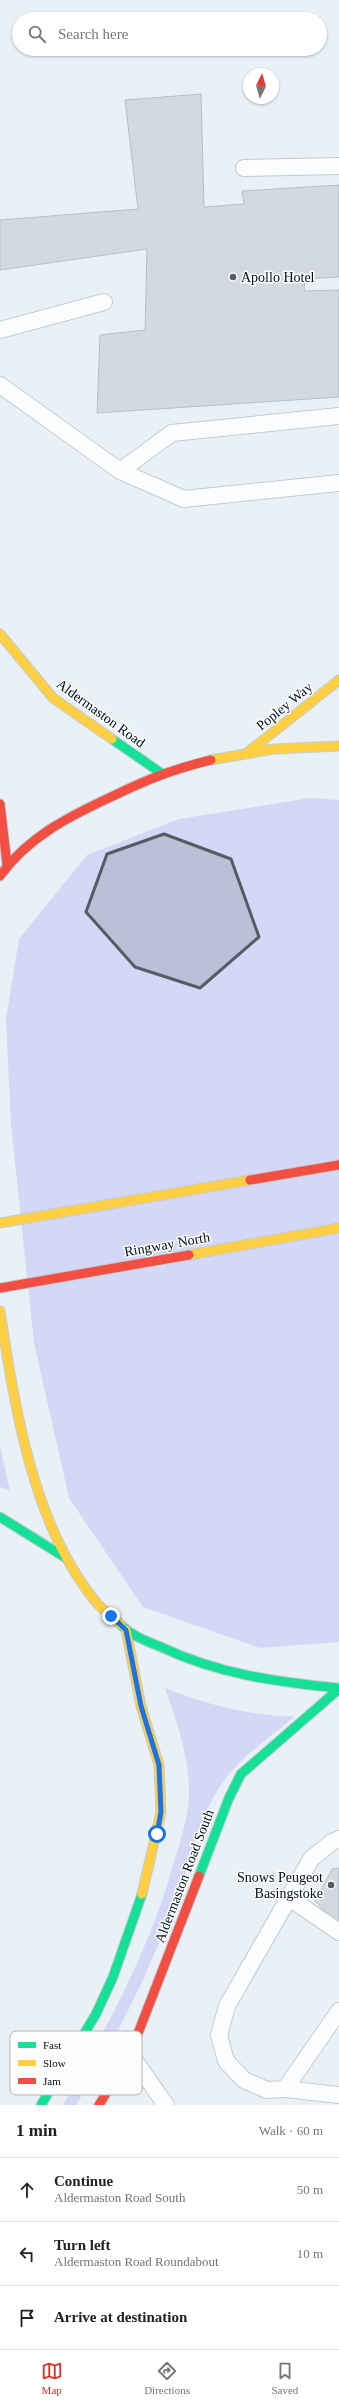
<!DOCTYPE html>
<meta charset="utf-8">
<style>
:root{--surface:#fff;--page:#f2f2f2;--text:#222;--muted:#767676;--line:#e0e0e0;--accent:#d93025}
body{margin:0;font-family:Georgia,serif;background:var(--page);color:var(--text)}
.compass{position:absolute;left:243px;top:68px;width:36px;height:36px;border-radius:50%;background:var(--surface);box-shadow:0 1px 3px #0004;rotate:5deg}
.stop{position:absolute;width:12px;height:12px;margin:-9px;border:3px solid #1a73e8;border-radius:50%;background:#fff}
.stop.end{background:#1a73e8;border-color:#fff;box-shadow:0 1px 4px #0008}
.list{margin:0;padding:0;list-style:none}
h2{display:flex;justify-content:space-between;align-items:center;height:52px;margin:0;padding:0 16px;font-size:17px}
h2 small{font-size:13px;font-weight:400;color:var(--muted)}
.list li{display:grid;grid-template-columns:26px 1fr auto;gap:12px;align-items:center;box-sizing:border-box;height:64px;padding:0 16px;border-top:1px solid var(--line)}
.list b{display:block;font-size:15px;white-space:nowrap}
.list p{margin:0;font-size:13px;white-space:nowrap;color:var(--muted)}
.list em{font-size:13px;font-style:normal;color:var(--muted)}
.icon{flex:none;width:22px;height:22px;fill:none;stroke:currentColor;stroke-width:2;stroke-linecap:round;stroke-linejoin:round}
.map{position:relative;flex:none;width:339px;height:2105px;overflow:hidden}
.search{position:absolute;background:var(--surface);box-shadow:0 1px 3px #0004;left:12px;right:12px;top:12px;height:44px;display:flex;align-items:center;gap:10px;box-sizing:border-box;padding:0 14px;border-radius:22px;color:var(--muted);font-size:15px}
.sheet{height:244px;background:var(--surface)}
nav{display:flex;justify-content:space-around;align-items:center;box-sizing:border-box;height:56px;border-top:1px solid var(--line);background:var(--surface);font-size:11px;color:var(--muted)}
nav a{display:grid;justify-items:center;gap:2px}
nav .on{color:var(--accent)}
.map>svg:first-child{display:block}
.green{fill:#d5d7f6}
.building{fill:#d2d9e1;stroke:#b8bec7}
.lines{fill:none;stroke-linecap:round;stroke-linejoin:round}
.lane-casing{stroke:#c2ccd3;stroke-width:18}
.fast-casing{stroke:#c2ccd3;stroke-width:11}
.slow-casing{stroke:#c2ccd3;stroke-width:11}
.jam-casing{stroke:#c2ccd3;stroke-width:11}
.lane{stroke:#fcfdfe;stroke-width:16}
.fast{stroke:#16e098;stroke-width:9}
.slow{stroke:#ffcf43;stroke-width:9}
.jam{stroke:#f24e42;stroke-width:9}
.route{stroke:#1a73e8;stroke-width:5}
.marked{fill:#545d64;fill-opacity:0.2;stroke:#545d64;stroke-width:3;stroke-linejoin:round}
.poi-dot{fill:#545d64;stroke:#fcfcfc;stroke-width:1.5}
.labels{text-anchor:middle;stroke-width:3;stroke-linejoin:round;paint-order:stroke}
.poi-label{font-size:14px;fill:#040e16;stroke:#fcfcfc;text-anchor:start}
.street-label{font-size:14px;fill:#040e16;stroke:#fcfcfc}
.key{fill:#fcfcfc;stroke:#b2b5b7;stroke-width:1}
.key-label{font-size:11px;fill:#040e16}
</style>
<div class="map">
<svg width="339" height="2105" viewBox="0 0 339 2105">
<rect width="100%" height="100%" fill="#e9f0f6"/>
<g class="green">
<path d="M310 798 339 800V1642L260 1648 143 1607 69 1498 34 1343 11 1124 6 1019 19 939 87 855 179 819Z"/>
<path d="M0 1446 10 1491 0 1487Z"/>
<path d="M165 1688C210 1706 245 1714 294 1717 269 1738 239 1758 221 1785 199 1817 192 1857 179 1892 152 1966 117 2038 76 2105H63C106 2029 148 1953 172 1869 178 1848 185 1828 188 1807 193 1767 178 1726 165 1688Z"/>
</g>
<g class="building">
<path d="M201 94 204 207 244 204 242 191 339 185V277L305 279 304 291 339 290V397L97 413 100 335 145 330 147 249 0 270V220L138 209 125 100Z"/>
<path d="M339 1868V1926L315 1901 332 1869Z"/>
</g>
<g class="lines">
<g class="lane-casing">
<g id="lane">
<path d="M244 168 339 166"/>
<path d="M0 330 104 302"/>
<path d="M0 385 120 471 184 499 339 483"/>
<path d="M120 471 172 433 339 416"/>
<path d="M339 1839 332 1842 311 1859 227 2006 219 2035 226 2061 244 2080 267 2090 285 2089 339 2011"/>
<path d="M288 1897 339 1932"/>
<path d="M130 2054 166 2105"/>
<path d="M285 2089 339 2095"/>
</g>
</g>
<g class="fast-casing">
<g id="fast">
<path d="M112 739 161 773"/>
<path d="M0 1517 66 1558"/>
<path d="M121 1625C132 1636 146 1641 161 1647 218 1674 276 1682 339 1688"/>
<path d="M199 1876 229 1798 241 1774 339 1689"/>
<path d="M41 2105 96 2014 113 1977 142 1894"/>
</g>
</g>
<g class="slow-casing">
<g id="slow">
<path d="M0 634 53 698 112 739"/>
<path d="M247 753 339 680"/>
<path d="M211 760 274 749 339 746"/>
<path d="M0 1223 250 1180"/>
<path d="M189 1255 339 1228"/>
<path d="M0 1311C15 1407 32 1524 96 1602 103 1610 113 1617 121 1625"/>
<path d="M126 1630 141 1706 159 1765 161 1812 142 1894"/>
</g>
</g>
<g class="jam-casing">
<g id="jam">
<path d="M0 804 7 864"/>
<path d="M0 876C28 837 68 817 111 797 146 780 173 769 211 760"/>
<path d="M250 1180 339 1165"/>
<path d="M0 1288 189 1255"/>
<path d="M99 2105 130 2054 199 1876"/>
</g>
</g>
<use href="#lane" class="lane"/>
<use href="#fast" class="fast"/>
<use href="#slow" class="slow"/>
<use href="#jam" class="jam"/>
</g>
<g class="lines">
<path class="route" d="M111 1616 126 1630 141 1706 159 1765 161 1812 157 1834"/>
</g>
<path class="marked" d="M164 834 231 859 259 937 200 988 135 967 86 912 107 854Z"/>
<g class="poi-dot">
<circle cx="233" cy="277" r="4"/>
<circle cx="331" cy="1885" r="4"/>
</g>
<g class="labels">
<g class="poi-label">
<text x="241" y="282">Apollo Hotel</text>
<text x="323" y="1882" text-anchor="end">Snows Peugeot<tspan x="323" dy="16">Basingstoke</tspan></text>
</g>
<g class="street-label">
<text transform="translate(284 706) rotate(-39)" y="5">Popley Way</text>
<text transform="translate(101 713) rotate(36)" y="5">Aldermaston Road</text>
<text transform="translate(167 1244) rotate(-10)" y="5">Ringway North</text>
<text transform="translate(184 1876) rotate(-69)" y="5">Aldermaston Road South</text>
</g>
</g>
<rect x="10" y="2031" width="132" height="64" rx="6" class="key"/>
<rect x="18" y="2042" width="18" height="6" fill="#16e098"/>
<rect x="18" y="2060" width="18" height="6" fill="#ffcf43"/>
<rect x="18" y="2078" width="18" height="6" fill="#f24e42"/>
<g class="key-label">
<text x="43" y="2049">Fast</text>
<text x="43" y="2067">Slow</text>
<text x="43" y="2085">Jam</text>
</g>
</svg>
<svg class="compass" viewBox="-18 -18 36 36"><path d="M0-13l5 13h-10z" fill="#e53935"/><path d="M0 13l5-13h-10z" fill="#767676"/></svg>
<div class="stop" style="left:157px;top:1834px"></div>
<div class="stop end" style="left:111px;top:1616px"></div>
<div class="search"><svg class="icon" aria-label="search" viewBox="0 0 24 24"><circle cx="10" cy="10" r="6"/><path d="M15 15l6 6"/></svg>Search here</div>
</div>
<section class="sheet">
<h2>1 min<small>Walk · 60 m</small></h2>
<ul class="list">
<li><svg class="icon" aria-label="ahead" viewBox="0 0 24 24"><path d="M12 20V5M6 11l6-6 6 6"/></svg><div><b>Continue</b><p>Aldermaston Road South</p></div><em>50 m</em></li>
<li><svg class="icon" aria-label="left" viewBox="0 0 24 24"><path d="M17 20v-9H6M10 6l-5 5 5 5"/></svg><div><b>Turn left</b><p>Aldermaston Road Roundabout</p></div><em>10 m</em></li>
<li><svg class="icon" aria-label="arrive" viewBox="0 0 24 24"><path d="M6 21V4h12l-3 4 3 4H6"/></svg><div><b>Arrive at destination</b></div></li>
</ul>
</section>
<nav>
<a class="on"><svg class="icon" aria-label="map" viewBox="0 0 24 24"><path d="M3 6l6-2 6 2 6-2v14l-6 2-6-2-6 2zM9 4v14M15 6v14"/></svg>Map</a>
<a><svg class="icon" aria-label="directions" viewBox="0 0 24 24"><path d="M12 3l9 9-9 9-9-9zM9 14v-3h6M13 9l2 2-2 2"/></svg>Directions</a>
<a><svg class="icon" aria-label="saved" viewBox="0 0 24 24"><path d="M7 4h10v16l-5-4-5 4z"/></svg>Saved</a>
</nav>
